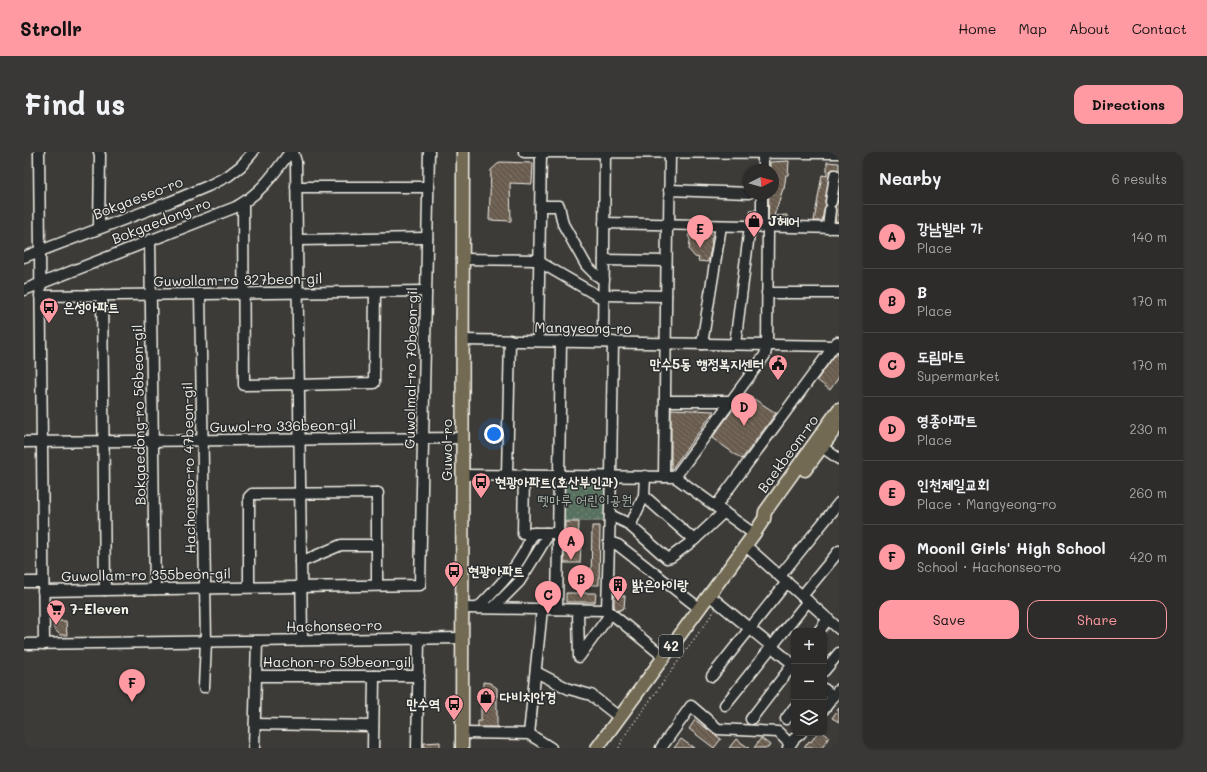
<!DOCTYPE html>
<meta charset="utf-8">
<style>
:root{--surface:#2e2c2a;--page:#3a3836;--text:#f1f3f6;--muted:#a7a7a8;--line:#494847;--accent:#ff9aa2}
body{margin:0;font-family:Mali,"Poor Story",sans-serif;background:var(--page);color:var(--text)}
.controls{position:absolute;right:12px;bottom:12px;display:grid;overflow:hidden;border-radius:8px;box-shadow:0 1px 3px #0004}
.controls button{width:36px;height:36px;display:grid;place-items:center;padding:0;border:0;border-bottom:1px solid var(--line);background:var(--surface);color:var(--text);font:20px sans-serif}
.compass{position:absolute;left:719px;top:12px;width:36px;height:36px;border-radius:50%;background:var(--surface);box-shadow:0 1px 3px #0004;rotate:85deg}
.you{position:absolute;left:470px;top:282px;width:14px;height:14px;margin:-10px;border:3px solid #fff;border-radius:50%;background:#1a73e8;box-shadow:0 0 0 6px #1a73e833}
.badge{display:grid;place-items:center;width:26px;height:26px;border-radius:50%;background:var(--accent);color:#111;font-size:13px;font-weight:700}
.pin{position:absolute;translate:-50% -33px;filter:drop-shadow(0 1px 2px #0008)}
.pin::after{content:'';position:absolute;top:21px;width:14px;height:12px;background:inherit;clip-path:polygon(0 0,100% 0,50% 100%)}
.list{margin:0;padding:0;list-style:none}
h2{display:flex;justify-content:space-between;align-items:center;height:52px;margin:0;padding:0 16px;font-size:17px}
h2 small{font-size:13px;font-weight:400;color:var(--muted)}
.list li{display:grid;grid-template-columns:26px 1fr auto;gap:12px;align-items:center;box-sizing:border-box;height:64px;padding:0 16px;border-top:1px solid var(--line)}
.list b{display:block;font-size:15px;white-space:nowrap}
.list p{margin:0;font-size:13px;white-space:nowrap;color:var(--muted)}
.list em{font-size:13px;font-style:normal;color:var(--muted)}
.actions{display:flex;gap:8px;padding:12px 16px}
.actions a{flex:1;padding:9px 0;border:1px solid var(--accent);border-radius:12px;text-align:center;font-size:14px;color:var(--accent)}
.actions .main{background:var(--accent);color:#111}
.icon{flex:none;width:22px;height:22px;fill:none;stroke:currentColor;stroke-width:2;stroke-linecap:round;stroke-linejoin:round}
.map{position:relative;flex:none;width:815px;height:596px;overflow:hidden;border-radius:12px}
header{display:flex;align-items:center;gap:24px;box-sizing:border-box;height:56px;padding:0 20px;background:var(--accent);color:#111}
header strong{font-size:19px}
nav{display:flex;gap:22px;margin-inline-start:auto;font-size:14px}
.intro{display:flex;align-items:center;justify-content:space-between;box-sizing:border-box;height:96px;padding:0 24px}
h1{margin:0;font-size:28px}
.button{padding:10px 18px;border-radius:12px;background:var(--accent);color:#111;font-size:14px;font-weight:700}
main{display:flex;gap:24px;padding:0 24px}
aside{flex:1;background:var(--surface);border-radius:12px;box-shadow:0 1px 3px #0004}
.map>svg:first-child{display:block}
.grass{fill:url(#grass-dots);stroke:#a6b1a3}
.building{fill:url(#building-back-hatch);stroke:#f4f1e8}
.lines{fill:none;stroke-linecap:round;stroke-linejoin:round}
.minor-casing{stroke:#f4f1e8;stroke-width:13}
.major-casing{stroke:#f4f1e8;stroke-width:15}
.path{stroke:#f4f1e8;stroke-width:1.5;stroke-dasharray:1 3;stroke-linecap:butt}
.minor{stroke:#2a2d2e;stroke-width:10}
.major{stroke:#736b52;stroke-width:12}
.labels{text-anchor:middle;stroke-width:3;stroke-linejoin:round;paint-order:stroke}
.shield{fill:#2a2d2e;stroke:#b7b6b0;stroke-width:1}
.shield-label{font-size:13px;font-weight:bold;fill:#f4f1e8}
.street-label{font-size:14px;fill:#f4f1e8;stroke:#2a2d2e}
.poi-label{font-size:14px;font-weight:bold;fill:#f4f1e8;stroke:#2a2d2e;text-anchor:start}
.park-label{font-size:14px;fill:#aeb7aa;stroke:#2a2d2e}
</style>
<header>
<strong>Strollr</strong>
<nav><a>Home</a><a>Map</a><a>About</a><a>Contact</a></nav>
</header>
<div class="intro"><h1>Find us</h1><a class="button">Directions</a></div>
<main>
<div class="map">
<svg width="815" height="596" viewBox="0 0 815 596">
<defs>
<pattern id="grass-dots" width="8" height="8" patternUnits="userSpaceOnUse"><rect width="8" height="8" fill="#58715e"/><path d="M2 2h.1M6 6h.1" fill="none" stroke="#718675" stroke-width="1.8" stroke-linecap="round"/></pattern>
<pattern id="building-back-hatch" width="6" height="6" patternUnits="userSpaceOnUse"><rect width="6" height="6" fill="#695c50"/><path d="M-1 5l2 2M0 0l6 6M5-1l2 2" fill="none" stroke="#7f7469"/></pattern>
</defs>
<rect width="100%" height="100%" fill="#3d3b38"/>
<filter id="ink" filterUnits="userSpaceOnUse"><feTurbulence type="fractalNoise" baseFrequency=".025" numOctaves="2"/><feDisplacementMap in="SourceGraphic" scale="8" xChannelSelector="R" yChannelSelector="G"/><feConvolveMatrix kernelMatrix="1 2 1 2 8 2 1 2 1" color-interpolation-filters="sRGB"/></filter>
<g filter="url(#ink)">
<path class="grass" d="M539 326 585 328 583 369H537Z"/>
<g class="building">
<path d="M765 9 764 23H762L760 37H759L750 64 763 63V68H744L745 42H749V18H746V10Z"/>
<path d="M476 10 509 11 508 32 486 31 487 69 465 68 467 18Z"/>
<path d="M803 10 815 11V18L809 17 806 19 801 49 802 53 800 57 798 69H790L798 23 803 24Z"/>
<path d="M815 40V70L811 69 812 59 811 55 813 51Z"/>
<path d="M732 58V68H726V59Z"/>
<path d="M669 80 673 84 675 83H682L683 81 686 80 688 82 689 84 687 88 688 92 684 110 674 109 675 106 671 105 665 98 666 88 664 83 666 81Z"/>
<path d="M815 202V225L806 238 793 228 811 203Z"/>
<path d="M721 241 752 261 718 307 688 286Z"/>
<path d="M647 257 690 259 647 318Z"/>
<path d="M541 370H555L554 394H557L556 411H540Z"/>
<path d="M568 374H576L575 433H567Z"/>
<path d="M542 441H572L571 450H542Z"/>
<path d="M590 443 601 444 600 456 594 459 590 455Z"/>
<path d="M30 469H42L43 483H36L30 477Z"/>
<path d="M459 530 466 531 473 536V575H454V569H457V543H459Z"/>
<path d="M815 556V570L808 566Z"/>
<path d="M671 568 697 587 690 596 665 577Z"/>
<path d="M793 581H800L805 585 798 596H780L785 589 787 590Z"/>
<path d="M737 586 746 593 744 596H730Z"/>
<path d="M657 587 670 596H650Z"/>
<path d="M712 587 725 596H705Z"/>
<path d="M416 590V596H400V591Z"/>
</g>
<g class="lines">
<g class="minor-casing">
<g id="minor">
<path d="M15 0 20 492"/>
<path d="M75 0 76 3 75 76"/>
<path d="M269 0 272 10 278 488"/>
<path d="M500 0 815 1"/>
<path d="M739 18V1"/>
<path d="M272 35H405"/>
<path d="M645 38 725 41"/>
<path d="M807 50 811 23"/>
<path d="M219 51 220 233 271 232 274 233 350 231 351 140"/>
<path d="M517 54H535L539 72 562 113 571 122 580 128"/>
<path d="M580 71 815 76"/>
<path d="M645 73 646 1"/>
<path d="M738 75V42"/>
<path d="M804 76 806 58"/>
<path d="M126 88 131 437"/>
<path d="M273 88 403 86"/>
<path d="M0 105 146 50 184 34 204 24 217 14 229 0"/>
<path d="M438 107 512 108 574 144 580 146"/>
<path d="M580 108 642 109"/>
<path d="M0 138 212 55C238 40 249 23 266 0"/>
<path d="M743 141H815"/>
<path d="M176 142 182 490 180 535"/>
<path d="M78 143 81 438"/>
<path d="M580 143 642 144"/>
<path d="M16 144 402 139"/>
<path d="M438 188 815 194"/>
<path d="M514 189 517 0"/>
<path d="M579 190 581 0"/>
<path d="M678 192 697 74"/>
<path d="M711 192 726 74"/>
<path d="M641 249H706"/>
<path d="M0 290 438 286"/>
<path d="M798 295 815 307"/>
<path d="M438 323 651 325 730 382"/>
<path d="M483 323 486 188"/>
<path d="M500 323 499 382 511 381"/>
<path d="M621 324 620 344 670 388"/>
<path d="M640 325 643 73"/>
<path d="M651 325 741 203 743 193 744 75"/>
<path d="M353 341V433"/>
<path d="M692 354 813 190"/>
<path d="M586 363 603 371 643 406 647 405 670 388 700 360"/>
<path d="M606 374 620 344"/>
<path d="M585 390 594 393 675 456"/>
<path d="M721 393 815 477"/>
<path d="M277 410 317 393H353"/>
<path d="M756 424 815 351"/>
<path d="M0 430H19"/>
<path d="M225 435V345L228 342 354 341"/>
<path d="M19 439 396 433 405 0"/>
<path d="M685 443 770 513"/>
<path d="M778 444 815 399"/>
<path d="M438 456 583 458 640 505"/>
<path d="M454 456C471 438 488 422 500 400 504 394 505 385 511 381H534"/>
<path d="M469 456 495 430 515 398 521 388 522 381"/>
<path d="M533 457 537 189"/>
<path d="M552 458 554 459 555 505 587 461"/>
<path d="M583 458 587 324 589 190"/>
<path d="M795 479 804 467"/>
<path d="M0 492 438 486"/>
<path d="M800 519 815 501"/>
<path d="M512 520 545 537 567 543 595 565"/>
<path d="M232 524H395"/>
<path d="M688 524 763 430"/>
<path d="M800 537 809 544"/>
<path d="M701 553 784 449"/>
<path d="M800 557 815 537"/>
<path d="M727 567 770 511"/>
<path d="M762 567 770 556"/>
<path d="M231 572 349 574"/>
<path d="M438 581 505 582 527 596"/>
<path d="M505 582 518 457"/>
<path d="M230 596 233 489"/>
<path d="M349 596 350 524"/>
<path d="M393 596 395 486"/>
<path d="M637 596 667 554 694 577 754 580 766 592"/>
<path d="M764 596 770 587 777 581"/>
</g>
</g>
<g class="major-casing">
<g id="major">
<path d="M781 318 815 272"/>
<path d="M438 596 439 0"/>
<path d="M573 596 730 382 740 367 741 360 815 257"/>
</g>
</g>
<path class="path" d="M595 596 599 586 691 458"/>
<use href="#minor" class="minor"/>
<use href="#major" class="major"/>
</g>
</g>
<defs>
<g id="shop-pin" transform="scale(1)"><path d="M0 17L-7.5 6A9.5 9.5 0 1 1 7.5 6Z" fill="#ff9aa2" stroke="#2a2d2e"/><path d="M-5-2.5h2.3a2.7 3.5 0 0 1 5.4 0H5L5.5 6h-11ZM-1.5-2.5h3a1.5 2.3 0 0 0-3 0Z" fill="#111"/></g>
<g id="bus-pin" transform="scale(1)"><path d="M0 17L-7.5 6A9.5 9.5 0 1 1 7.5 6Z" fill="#ff9aa2" stroke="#2a2d2e"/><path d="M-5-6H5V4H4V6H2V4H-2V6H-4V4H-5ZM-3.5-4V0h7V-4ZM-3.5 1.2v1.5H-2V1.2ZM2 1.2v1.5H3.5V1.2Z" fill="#111"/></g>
<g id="civic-pin" transform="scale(1)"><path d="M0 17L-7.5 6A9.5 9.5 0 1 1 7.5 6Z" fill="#ff9aa2" stroke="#2a2d2e"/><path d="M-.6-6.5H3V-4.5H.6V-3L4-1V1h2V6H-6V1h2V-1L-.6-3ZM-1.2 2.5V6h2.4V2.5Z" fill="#111"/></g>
<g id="building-pin" transform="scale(1)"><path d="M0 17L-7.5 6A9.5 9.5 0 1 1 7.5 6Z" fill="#ff9aa2" stroke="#2a2d2e"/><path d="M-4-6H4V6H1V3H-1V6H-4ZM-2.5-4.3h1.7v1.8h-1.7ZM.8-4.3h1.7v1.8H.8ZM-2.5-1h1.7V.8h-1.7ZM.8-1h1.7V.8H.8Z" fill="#111"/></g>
<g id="supermarket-pin" transform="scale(1)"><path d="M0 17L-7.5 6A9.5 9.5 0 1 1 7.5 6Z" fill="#ff9aa2" stroke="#2a2d2e"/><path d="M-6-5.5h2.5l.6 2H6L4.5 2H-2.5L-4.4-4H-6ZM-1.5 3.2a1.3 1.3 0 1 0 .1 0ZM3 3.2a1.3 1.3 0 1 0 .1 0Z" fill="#111"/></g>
</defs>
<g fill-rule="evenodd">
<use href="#shop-pin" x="730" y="69"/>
<use href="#bus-pin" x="25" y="155"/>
<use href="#civic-pin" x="754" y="212"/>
<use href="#bus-pin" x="457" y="330"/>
<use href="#bus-pin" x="430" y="419"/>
<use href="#building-pin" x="594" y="433"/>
<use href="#supermarket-pin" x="32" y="457"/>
<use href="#shop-pin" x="462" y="545"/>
<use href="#bus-pin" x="430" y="552"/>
</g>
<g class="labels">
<rect class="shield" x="635" y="483" width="24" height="22" rx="3"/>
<g class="shield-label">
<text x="647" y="499">42</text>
</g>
<g class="street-label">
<text transform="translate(114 46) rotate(-21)" y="5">Bokgaeseo-ro</text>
<text transform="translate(137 69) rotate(-21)" y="5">Bokgaedong-ro</text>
<text transform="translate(214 128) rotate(-1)" y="5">Guwollam-ro 327beon-gil</text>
<text transform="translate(559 176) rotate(1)" y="5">Mangyeong-ro</text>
<text transform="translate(387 216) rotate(-89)" y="5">Guwolmal-ro 70beon-gil</text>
<text transform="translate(115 263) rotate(-91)" y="5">Bokgaedong-ro 56beon-gil</text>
<text transform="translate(259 274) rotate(-1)" y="5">Guwol-ro 336beon-gil</text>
<text transform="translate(423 298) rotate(-90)" y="5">Guwol-ro</text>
<text transform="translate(764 302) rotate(-54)" y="5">Baekbeom-ro</text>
<text transform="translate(165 316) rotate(-91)" y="5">Hachonseo-ro 47beon-gil</text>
<text transform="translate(122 423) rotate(-1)" y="5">Guwollam-ro 355beon-gil</text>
<text transform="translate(310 474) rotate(-1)" y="5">Hachonseo-ro</text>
<text x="313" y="515">Hachon-ro 59beon-gil</text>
</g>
<g class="poi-label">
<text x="744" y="74">J헤어</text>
<text x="39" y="160">은성아파트</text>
<text x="740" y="217" text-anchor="end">만수5동 행정복지센터</text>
<text x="471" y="335">현광아파트(호산부인과)</text>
<text x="444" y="424">현광아파트</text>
<text x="608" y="438">밝은아이랑</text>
<text x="46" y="462">7-Eleven</text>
<text x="476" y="550">다비치안경</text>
<text x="416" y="557" text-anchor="end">만수역</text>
</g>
<g class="park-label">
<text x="561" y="353">뗏마루 어린이공원</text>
</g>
</g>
</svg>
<div class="controls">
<button>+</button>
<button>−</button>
<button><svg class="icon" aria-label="layers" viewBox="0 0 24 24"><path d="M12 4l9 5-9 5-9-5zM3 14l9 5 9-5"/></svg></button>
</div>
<svg class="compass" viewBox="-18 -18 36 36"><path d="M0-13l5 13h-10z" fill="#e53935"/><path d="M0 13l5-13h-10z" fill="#a7a7a8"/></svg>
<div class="you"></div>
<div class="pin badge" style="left:547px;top:408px">A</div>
<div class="pin badge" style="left:557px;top:446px">B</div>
<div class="pin badge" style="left:524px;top:462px">C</div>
<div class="pin badge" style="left:720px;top:274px">D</div>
<div class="pin badge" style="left:676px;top:96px">E</div>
<div class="pin badge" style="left:108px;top:550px">F</div>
</div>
<aside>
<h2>Nearby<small>6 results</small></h2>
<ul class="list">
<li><span class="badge">A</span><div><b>강남빌라 가</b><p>Place</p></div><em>140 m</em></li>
<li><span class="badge">B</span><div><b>B</b><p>Place</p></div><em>170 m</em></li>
<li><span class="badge">C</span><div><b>도림마트</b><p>Supermarket</p></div><em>170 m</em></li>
<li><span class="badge">D</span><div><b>영종아파트</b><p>Place</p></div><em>230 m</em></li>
<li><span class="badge">E</span><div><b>인천제일교회</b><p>Place · Mangyeong-ro</p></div><em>260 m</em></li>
<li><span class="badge">F</span><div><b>Moonil Girls' High School</b><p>School · Hachonseo-ro</p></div><em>420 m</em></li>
</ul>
<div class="actions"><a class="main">Save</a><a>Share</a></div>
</aside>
</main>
